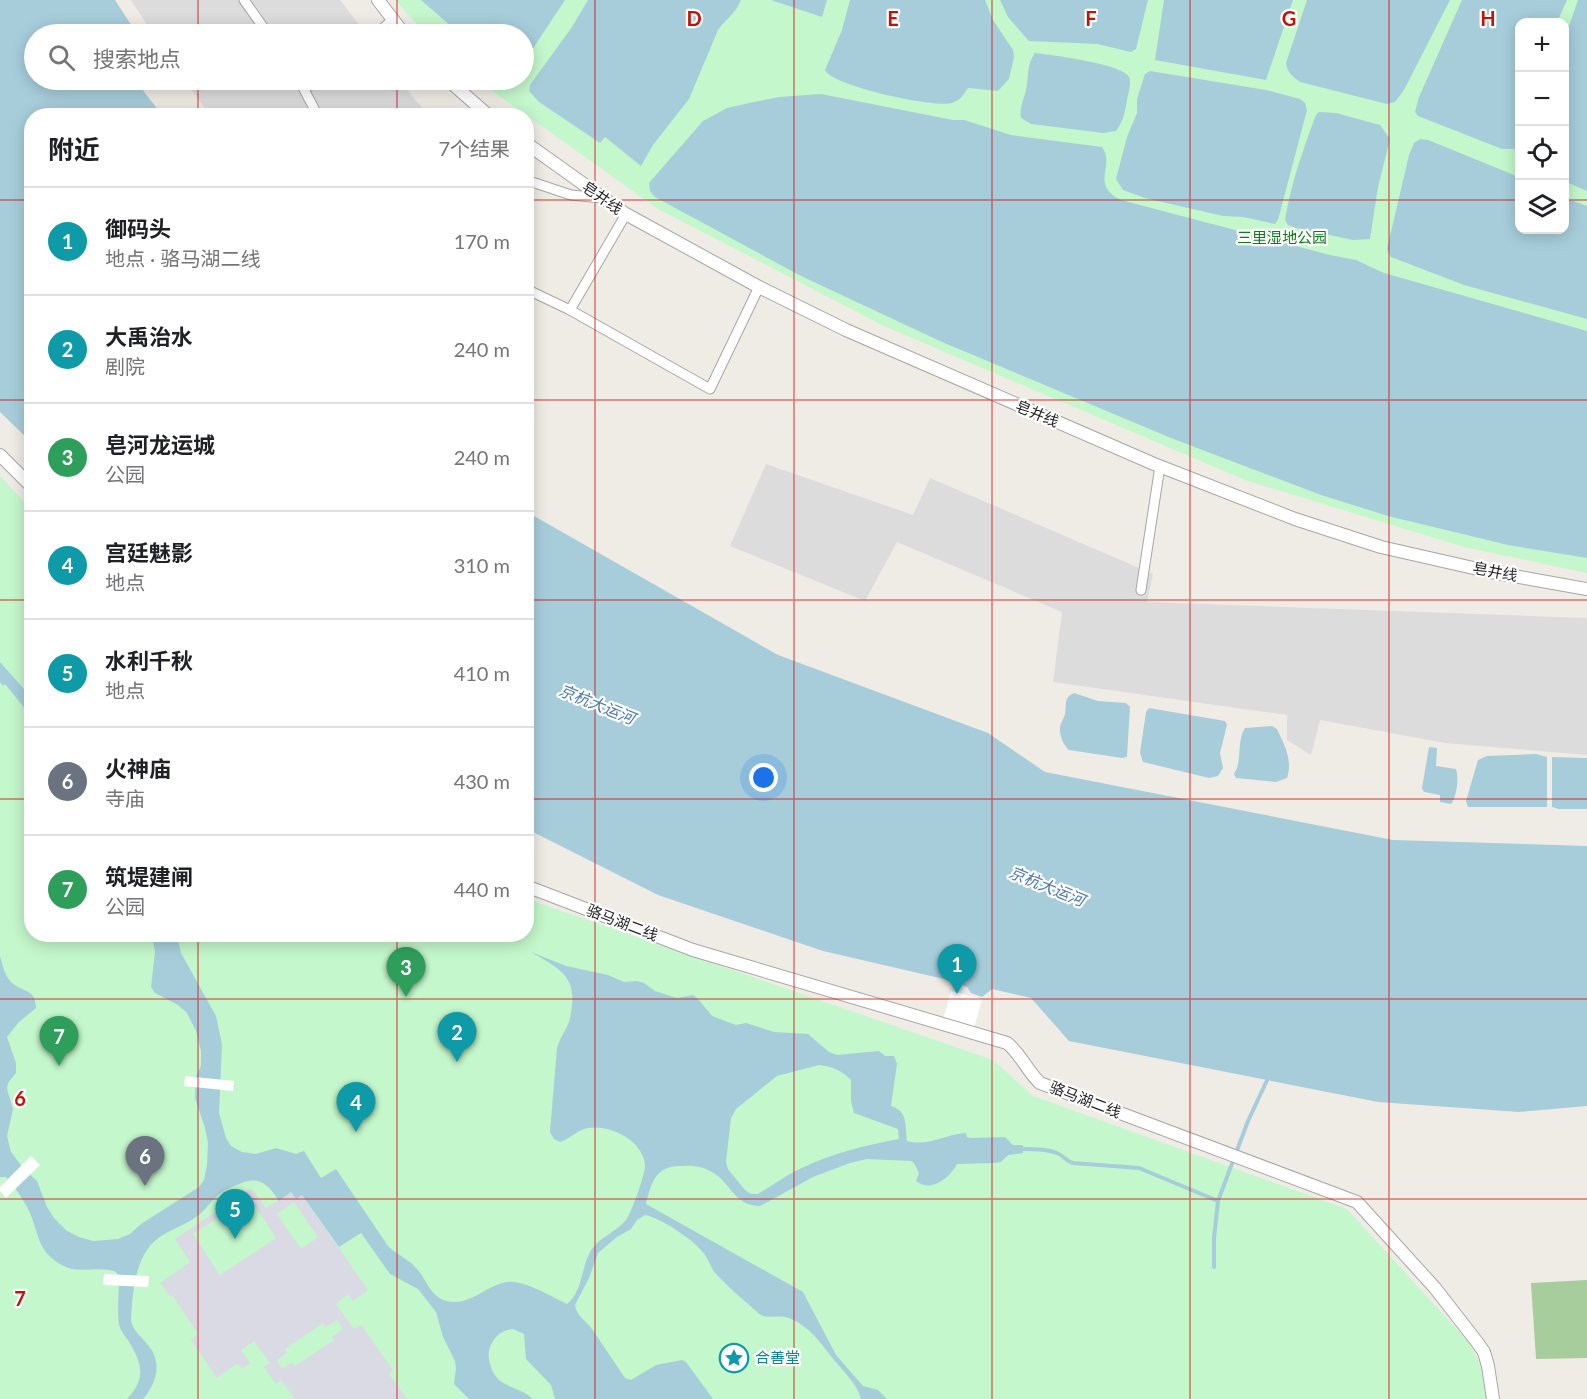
<!DOCTYPE html>
<html lang="zh">
<meta charset="utf-8">
<style>
:root{--surface:#fff;--page:#f6f6f6;--text:#202124;--muted:#757577;--line:#e0e0e0;--accent:#c61107}
body{margin:0;font-family:Lato,"Noto Sans SC",sans-serif;background:var(--page);color:var(--text)}
.controls{position:absolute;right:18px;top:18px;display:grid;overflow:hidden;border-radius:12px;box-shadow:0 3px 15px #0003}
.controls button{width:54px;height:54px;display:grid;place-items:center;padding:0;border:0;border-bottom:2px solid var(--line);background:var(--surface);color:var(--text);font:30px sans-serif}
.you{position:absolute;left:764px;top:778px;width:21px;height:21px;margin:-15px;border:4px solid #fff;border-radius:50%;background:#1a73e8;box-shadow:0 0 0 9px #1a73e833}
.badge{display:grid;place-items:center;width:39px;height:39px;border-radius:50%;background:var(--accent);color:#fff;font-size:20px;font-weight:700}
.pin{position:absolute;translate:-50% -50px;filter:drop-shadow(0 2px 3px #0008)}
.pin::after{content:'';position:absolute;top:32px;width:21px;height:18px;background:inherit;clip-path:polygon(0 0,100% 0,50% 100%)}
.list{margin:0;padding:0;list-style:none}
h2{display:flex;justify-content:space-between;align-items:center;height:78px;margin:0;padding:0 24px;font-size:26px}
h2 small{font-size:20px;font-weight:400;color:var(--muted)}
.list li{display:grid;grid-template-columns:39px 1fr auto;gap:18px;align-items:center;box-sizing:border-box;height:108px;padding:0 24px;border-top:2px solid var(--line)}
.list b{display:block;font-size:22px;white-space:nowrap}
.list p{margin:0;font-size:20px;white-space:nowrap;color:var(--muted)}
.list em{font-size:20px;font-style:normal;color:var(--muted)}
.icon{flex:none;width:33px;height:33px;fill:none;stroke:currentColor;stroke-width:2;stroke-linecap:round;stroke-linejoin:round}
.map{position:relative;flex:none;width:1587px;height:1399px;overflow:hidden}
.search{position:absolute;background:var(--surface);box-shadow:0 3px 15px #0003;left:24px;top:24px;width:510px;height:66px;display:flex;align-items:center;gap:15px;box-sizing:border-box;padding:0 21px;border-radius:33px;color:var(--muted);font-size:22px}
.panel{position:absolute;background:var(--surface);box-shadow:0 3px 15px #0003;left:24px;top:108px;width:510px;height:834px;border-radius:24px}
.map>svg:first-child{display:block}
.residential{fill:#dddcdc}
.forest{fill:#a8cd9c}
.park{fill:#c4f7cb;fill-rule:evenodd}
.plaza{fill:#dadae5;fill-rule:evenodd}
.water{fill:#a7cddb;fill-rule:evenodd}
.pier{fill:#fff}
.lines{fill:none;stroke-linecap:round;stroke-linejoin:round}
.stream{stroke:#a7cddb;stroke-width:4}
.minor-casing{stroke:#a6a6a6;stroke-width:11}
.tertiary-casing{stroke:#a6a6a6;stroke-width:14}
.minor{stroke:#fff;stroke-width:9}
.tertiary{stroke:#fff;stroke-width:12}
.grid{fill:none;stroke:#c61107;stroke-width:1.5;stroke-opacity:0.55}
.labels{text-anchor:middle;stroke-width:4.5;stroke-linejoin:round;paint-order:stroke}
.street-label{font-size:15px;fill:#1f1f1f;stroke:#fff}
.park-label{font-size:15px;fill:#107a1e;stroke:#fff}
.culture-label{font-size:15px;fill:#0d838f;stroke:#fff;text-anchor:start}
.water-label{font-size:16px;font-style:italic;fill:#4e78ab;stroke:#fff}
.grid-label{font-size:20px;text-anchor:middle;font-weight:bold;fill:#c61107;stroke:#fff;stroke-width:4.5;stroke-linejoin:round;paint-order:stroke}
</style>
<div class="map">
<svg width="1587" height="1399" viewBox="0 0 1587 1399">
<rect width="100%" height="100%" fill="#efece5"/>
<g class="residential">
<path d="M131 0H340L366 34H153Z"/>
<path d="M184 80H400L416 101 430 115H210Z"/>
<path d="M766 464 913 515 930 478 1153 574 1147 602 1587 618V755L1445 743 1320 720 1311 755 1287 740V715L1053 682 1062 612 897 542 865 601 730 546Z"/>
</g>
<path class="forest" d="M1587 1280V1358L1536 1359 1531 1283Z"/>
<g class="park">
<path d="M395 0H1587V573L1464 547 1245 480 884 326 658 209 477 80H524V34H426ZM1520 22H1564V230H1520Z"/>
<path d="M0 476 31 509 32 934H526L527 899 993 1060 1033 1096 1347 1209 1470 1344 1480 1364 1487 1399H0Z"/>
</g>
<path class="plaza" d="M251 1188 266 1208 292 1192 302 1195 368 1290 353 1301 348 1294 336 1304 354 1329 361 1325 393 1370 389 1374 407 1399H295L281 1380 276 1384 264 1367 270 1363 254 1341 241 1350 250 1363 242 1369 238 1363 217 1378 191 1340 198 1334 173 1296 171 1297 160 1283 190 1262 175 1239ZM249 1197 276 1238 220 1275 193 1234ZM294 1202 318 1237 301 1249 277 1214ZM337 1320 343 1329 332 1337 334 1340 295 1366 292 1362 282 1369 277 1360 287 1353 285 1349 323 1323 326 1327Z"/>
<g class="water">
<path d="M0 0H115L137 34H34V80H135L162 115 32 116 31 442 0 412Z"/>
<path d="M421 0H565L524 62V34H460Z"/>
<path d="M588 0H741C736 13 726 19 718 30L689 99 653 145 641 166 605 137 600 143 539 102 529 91 530 85 572 27Z"/>
<path d="M771 0H827L822 17Z"/>
<path d="M850 0H985L993 20 1013 50 1014 57 1009 79 998 91 968 88C963 95 961 100 952 103 933 108 832 86 825 70L842 30Z"/>
<path d="M1000 0H1148L1136 49 1131 52 1097 44 1029 41 1008 17Z"/>
<path d="M1164 0H1293L1266 80 1155 60Z"/>
<path d="M1307 0H1450L1404 90 1395 102 1387 104 1300 82C1293 77 1287 72 1286 63Z"/>
<path d="M1462 0H1567L1557 22H1520V137L1516 149H1502L1418 116 1415 112 1419 97Z"/>
<path d="M1578 0H1587V191L1564 181 1565 38Z"/>
<path d="M1035 53C1052 55 1123 64 1129 77 1132 83 1128 94 1127 100 1125 112 1123 122 1116 131L1103 133 1031 124 1021 118C1019 107 1024 100 1026 90 1029 77 1026 65 1035 53Z"/>
<path d="M1150 71 1266 90 1300 99 1305 103 1307 110 1278 220 1275 224 1243 217 1223 216 1145 198 1123 190 1116 179 1127 137 1137 113V99L1145 74Z"/>
<path d="M821 94 953 120H964L1011 135 1102 147C1116 166 1089 184 1121 200L1330 255 1356 260 1384 273 1587 331V558L1508 545 1388 516 1321 495 1171 438 942 342 801 276 655 197 650 191 649 183 703 121 727 108 754 102 779 97Z"/>
<path d="M1319 112 1336 113 1380 125 1390 139 1378 187 1370 239 1353 240 1296 228 1288 225 1285 220C1291 184 1303 149 1316 115Z"/>
<path d="M1420 139 1428 140 1519 177 1520 230H1564L1565 198 1587 206V319L1464 285 1391 257 1387 249 1409 155 1414 143Z"/>
<path d="M527 512 778 655 988 733 1045 772 1393 840 1587 846V1106L1519 1112 1378 1102 1069 1041 1031 998 992 989 982 997 971 993 967 987 944 979 823 951 658 895 527 829Z"/>
<path d="M0 662 31 697V716L5 684 3 686 0 682Z"/>
<path d="M1074 693 1098 701 1126 703 1130 707 1127 757 1122 758 1069 750C1064 746 1059 735 1060 728 1060 723 1064 719 1065 714 1067 704 1063 698 1074 693Z"/>
<path d="M1149 708 1225 721 1227 725 1220 753 1223 768 1218 776 1209 778 1143 762 1140 753 1146 712Z"/>
<path d="M1272 726 1277 729C1284 744 1293 760 1287 778L1276 782 1236 778 1234 774C1243 760 1236 742 1245 728Z"/>
<path d="M1429 747 1437 748 1436 766 1456 769C1459 778 1457 796 1451 804L1440 802V795L1424 792 1422 788Z"/>
<path d="M1536 754 1547 757V807H1468L1466 801 1478 760 1487 756Z"/>
<path d="M1552 757 1587 758V809H1559L1552 807Z"/>
<path d="M152 935H177L181 953 216 1016 222 1044 219 1113 226 1138 231 1146 242 1152 256 1154 276 1148 296 1154 304 1151 321 1178 336 1169 388 1246C397 1255 409 1259 417 1269 427 1280 430 1297 447 1301 470 1307 487 1284 508 1282 524 1280 552 1297 567 1304 583 1291 581 1267 591 1250 600 1237 616 1232 626 1220 631 1214 646 1173 645 1164 642 1140 610 1124 588 1128 577 1130 570 1139 560 1142L554 1139 550 1132 557 1048C560 1037 568 1028 570 1018 579 977 562 970 531 952L566 966 608 975 624 982 637 981 644 983 655 991 677 998 693 995 698 999 712 1016 736 1025 746 1023 774 1032 808 1034 829 1052 837 1055 879 1051 885 1056H894L897 1064 891 1106C908 1111 905 1125 907 1141 929 1147 945 1134 966 1133L967 1137 971 1138 1005 1137 1013 1145H1023V1153L1008 1155 1001 1162 995 1163 957 1164C950 1178 931 1193 916 1181L919 1173 914 1163 911 1161 867 1159 850 1163 813 1177 760 1206C735 1206 731 1184 715 1174 703 1166 693 1165 680 1166 655 1166 651 1184 646 1204L803 1292 836 1355 863 1386 878 1390 887 1399H861C857 1384 845 1373 835 1361 821 1344 811 1327 789 1318 779 1314 766 1320 758 1313 744 1300 730 1289 717 1275 711 1269 710 1262 705 1255 696 1241 661 1218 645 1215L637 1220 631 1229 617 1237 598 1253 589 1278 575 1305C576 1315 586 1321 592 1329 603 1345 614 1362 625 1378L631 1380 656 1365 682 1360 686 1362 713 1399H555L551 1385 526 1359 524 1334 513 1329C503 1330 495 1335 491 1345 488 1351 488 1357 490 1364 496 1389 519 1385 533 1399H469L454 1384 456 1368 455 1361 443 1337 436 1312 418 1289 390 1274 361 1233 339 1247 302 1195 296 1199 291 1192 279 1201C268 1184 259 1175 239 1184 232 1187 224 1190 218 1195 210 1202 204 1212 196 1217 179 1229 159 1232 147 1250 134 1269 132 1299 131 1321 134 1332 141 1336 147 1344 163 1361 157 1383 143 1399H127C147 1378 142 1363 128 1340 125 1336 120 1330 119 1324 117 1310 119 1292 119 1277L116 1272C101 1265 83 1274 66 1267 34 1252 41 1233 27 1207 21 1196 14 1186 6 1177H0V956C3 966 5 979 15 985 27 993 35 990 36 1008L18 1023 7 1037 16 1063V1073L8 1083 7 1089 13 1109 7 1136 11 1152 23 1168 37 1181 47 1207 54 1218 67 1231 79 1237 93 1241 118 1239 130 1234 141 1224 199 1187 204 1180 207 1165 208 1143 205 1128 195 1098 196 1076 201 1066V1051L196 1031 187 1013 178 1005 155 993 151 987 155 952ZM819 1065C833 1067 841 1070 851 1080V1101L854 1113 898 1129 899 1139C866 1145 834 1153 804 1167 788 1174 773 1185 758 1194H751L745 1190 728 1169 726 1162 731 1118 736 1109 777 1076Z"/>
</g>
<g class="pier">
<path d="M951 991 982 999 974 1028 943 1020Z"/>
<path d="M185 1076 234 1081 233 1091 184 1086Z"/>
<path d="M31 1156 40 1165 6 1198 0 1191V1187Z"/>
<path d="M104 1274 149 1276 148 1287 103 1285Z"/>
</g>
<g class="lines">
<g class="stream">
<path d="M1023 1149C1034 1149 1047 1149 1057 1153 1064 1156 1066 1161 1073 1163L1139 1168 1218 1201 1248 1121 1269 1076"/>
<path d="M1214 1267V1238L1218 1201"/>
</g>
<g class="minor-casing">
<g id="minor">
<path d="M244 0 268 34"/>
<path d="M377 34 392 20"/>
<path d="M299 80 318 116"/>
<path d="M304 89 318 80"/>
<path d="M526 180 571 195 602 198"/>
<path d="M526 289 570 310 710 389 759 287"/>
<path d="M570 310 626 214"/>
<path d="M1141 590 1160 466"/>
</g>
</g>
<g class="tertiary-casing">
<g id="tertiary">
<path d="M378 0 404 34"/>
<path d="M448 80 489 116"/>
<path d="M526 143 624 213 759 287 846 330 1154 464 1295 519 1381 547 1491 572 1587 589"/>
<path d="M0 455 32 487"/>
<path d="M526 886 693 950 1007 1043C1021 1054 1027 1071 1040 1083L1357 1202 1435 1288 1477 1342 1484 1352 1488 1366 1493 1399"/>
</g>
</g>
<use href="#minor" class="minor"/>
<use href="#tertiary" class="tertiary"/>
</g>
<path class="grid" d="M198 0V34M397 0V34M595 0V1399M794 0V1399M992 0V1399M1190 0V1399M1389 0V1399M198 80V116M397 80V116M0 200H32M526 200H1520M1564 200H1587M0 400H32M526 400H1587M0 600H32M526 600H1587M0 799H32M526 799H1587M198 934V1399M397 934V1399M0 999H1587M0 1199H1587"/>
<defs>
<g id="sight-ring" transform="scale(1.5)"><circle r="9.5" fill="#fff" stroke="#0f9aa8" stroke-width="1.5"/><path d="M0-6L1.8-2.2L6-1.7L2.9 1.2L3.7 5.4L0 3.3L-3.7 5.4L-2.9 1.2L-6-1.7L-1.8-2.2Z" fill="#0f9aa8"/></g>
</defs>
<g fill-rule="evenodd">
<use href="#sight-ring" x="734" y="1358"/>
</g>
<g class="labels">
<g class="street-label">
<text transform="translate(602 198) rotate(35)" y="5">皂井线</text>
<text transform="translate(1037 414) rotate(23)" y="5">皂井线</text>
<text transform="translate(1495 572) rotate(11)" y="5">皂井线</text>
<text transform="translate(622 923) rotate(21)" y="5">骆马湖二线</text>
<text transform="translate(1085 1100) rotate(21)" y="5">骆马湖二线</text>
</g>
<g class="park-label">
<text x="1282" y="243">三里湿地公园</text>
</g>
<g class="culture-label">
<text x="755" y="1363">合善堂</text>
</g>
<g class="water-label">
<text transform="translate(597 704) rotate(22)" y="6">京杭大运河</text>
<text transform="translate(1047 886) rotate(22)" y="6">京杭大运河</text>
</g>
</g>
<g class="grid-label">
<text x="694" y="26">D</text>
<text x="893" y="26">E</text>
<text x="1091" y="26">F</text>
<text x="1289" y="26">G</text>
<text x="1488" y="26">H</text>
<text x="20" y="1106">6</text>
<text x="20" y="1306">7</text>
</g>
</svg>
<div class="controls">
<button>+</button>
<button>−</button>
<button><svg class="icon" aria-label="locate" viewBox="0 0 24 24"><circle cx="12" cy="12" r="6"/><path d="M12 2v4M12 18v4M2 12h4M18 12h4"/></svg></button>
<button><svg class="icon" aria-label="layers" viewBox="0 0 24 24"><path d="M12 4l9 5-9 5-9-5zM3 14l9 5 9-5"/></svg></button>
</div>
<div class="you"></div>
<div class="pin badge" style="left:957px;top:994px;background:#0f9aa8">1</div>
<div class="pin badge" style="left:457px;top:1062px;background:#0f9aa8">2</div>
<div class="pin badge" style="left:406px;top:997px;background:#2e9e5b">3</div>
<div class="pin badge" style="left:356px;top:1132px;background:#0f9aa8">4</div>
<div class="pin badge" style="left:235px;top:1239px;background:#0f9aa8">5</div>
<div class="pin badge" style="left:145px;top:1186px;background:#6b7280">6</div>
<div class="pin badge" style="left:59px;top:1066px;background:#2e9e5b">7</div>
<div class="search"><svg class="icon" aria-label="search" viewBox="0 0 24 24"><circle cx="10" cy="10" r="6"/><path d="M15 15l6 6"/></svg>搜索地点</div>
<section class="panel">
<h2>附近<small>7个结果</small></h2>
<ul class="list">
<li><span class="badge" style="background:#0f9aa8">1</span><div><b>御码头</b><p>地点 · 骆马湖二线</p></div><em>170 m</em></li>
<li><span class="badge" style="background:#0f9aa8">2</span><div><b>大禹治水</b><p>剧院</p></div><em>240 m</em></li>
<li><span class="badge" style="background:#2e9e5b">3</span><div><b>皂河龙运城</b><p>公园</p></div><em>240 m</em></li>
<li><span class="badge" style="background:#0f9aa8">4</span><div><b>宫廷魅影</b><p>地点</p></div><em>310 m</em></li>
<li><span class="badge" style="background:#0f9aa8">5</span><div><b>水利千秋</b><p>地点</p></div><em>410 m</em></li>
<li><span class="badge" style="background:#6b7280">6</span><div><b>火神庙</b><p>寺庙</p></div><em>430 m</em></li>
<li><span class="badge" style="background:#2e9e5b">7</span><div><b>筑堤建闸</b><p>公园</p></div><em>440 m</em></li>
</ul>
</section>
</div>
